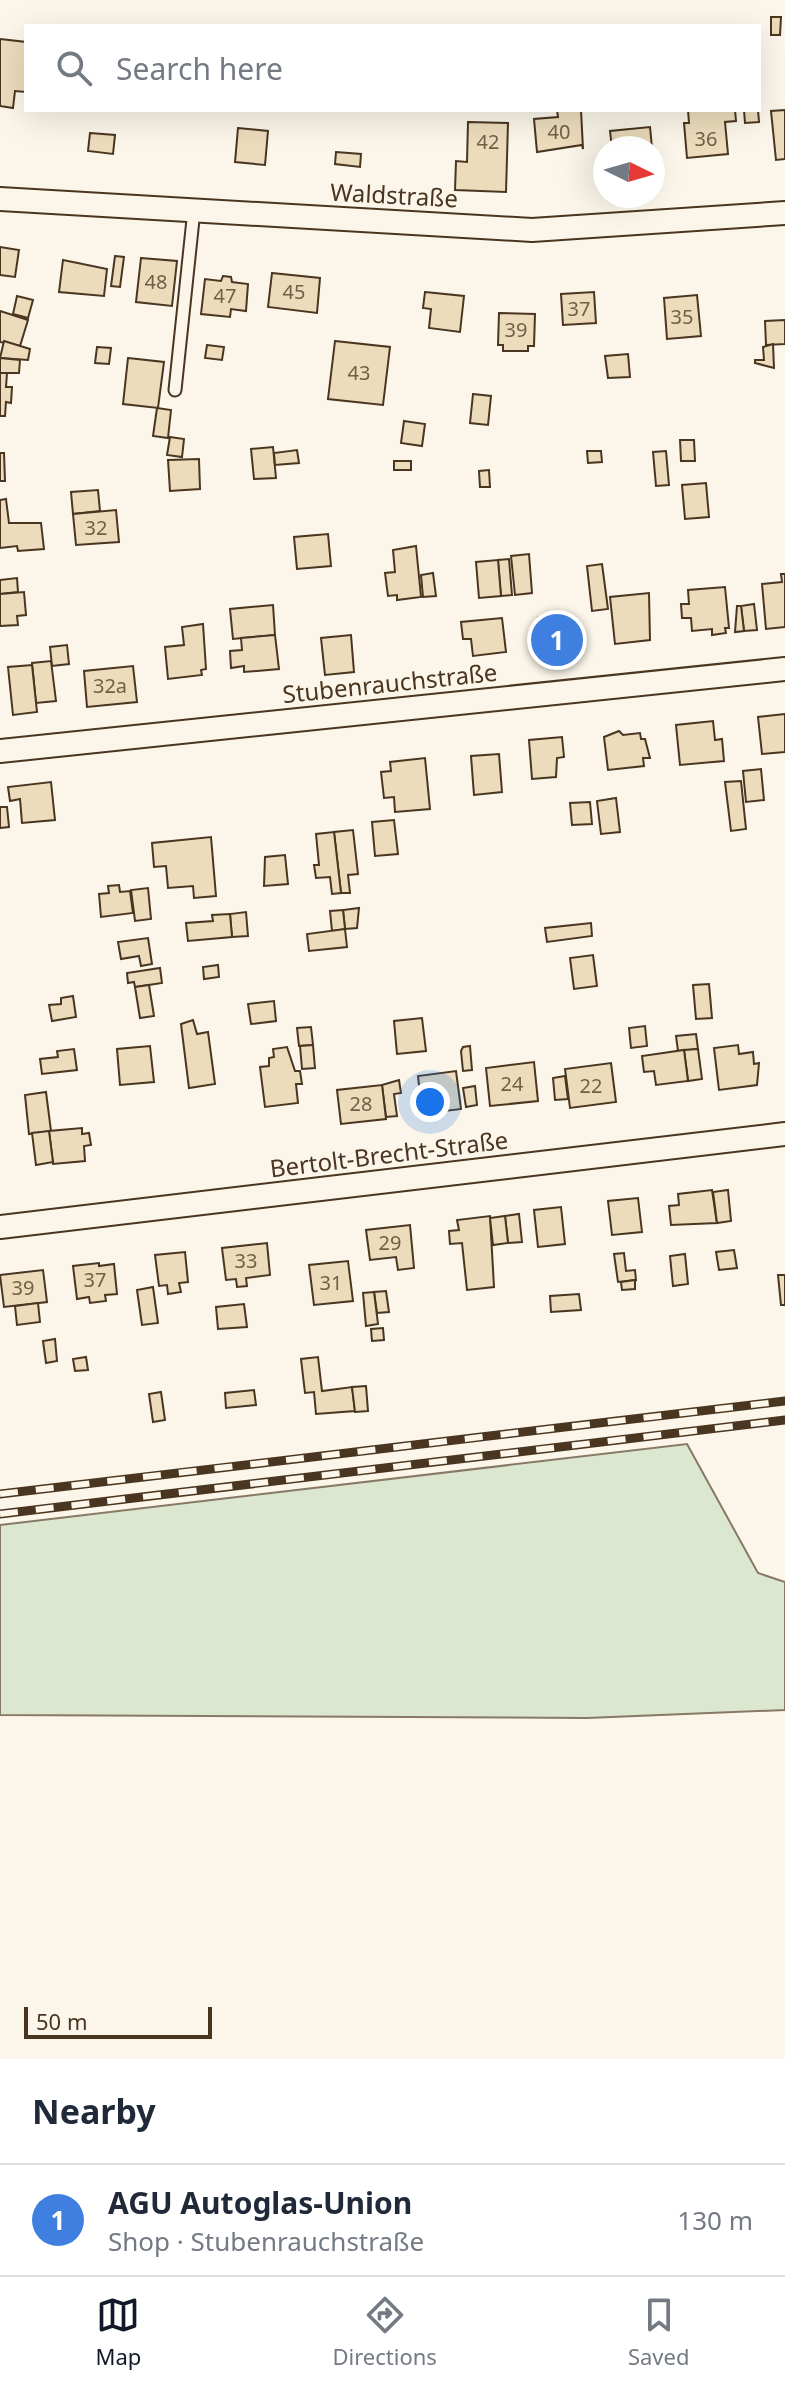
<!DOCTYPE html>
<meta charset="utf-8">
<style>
:root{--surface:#fff;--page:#f2f2f3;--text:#1f2937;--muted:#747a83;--line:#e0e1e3;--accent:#111827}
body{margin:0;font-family:"Noto Sans",sans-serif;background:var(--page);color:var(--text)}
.compass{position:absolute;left:593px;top:136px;width:72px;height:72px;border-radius:50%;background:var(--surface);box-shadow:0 8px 32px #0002;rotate:95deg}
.scale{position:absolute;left:24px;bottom:20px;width:188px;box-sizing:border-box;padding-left:8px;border:4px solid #4a3520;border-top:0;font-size:22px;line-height:28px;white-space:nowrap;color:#4a3520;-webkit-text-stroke:6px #fbf6e9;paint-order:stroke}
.you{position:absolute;left:430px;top:1102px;width:28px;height:28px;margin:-20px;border:6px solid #fff;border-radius:50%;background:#1a73e8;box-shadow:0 0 0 12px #1a73e833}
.badge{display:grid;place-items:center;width:52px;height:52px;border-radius:50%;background:var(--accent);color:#fff;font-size:26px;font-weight:700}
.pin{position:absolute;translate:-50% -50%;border:4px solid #fff;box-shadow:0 2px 8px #0006}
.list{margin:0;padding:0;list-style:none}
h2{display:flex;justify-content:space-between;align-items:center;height:104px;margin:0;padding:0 32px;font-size:34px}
h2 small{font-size:26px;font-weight:400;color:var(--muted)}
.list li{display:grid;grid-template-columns:52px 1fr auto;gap:24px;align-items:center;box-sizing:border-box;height:112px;padding:0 32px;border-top:2px solid var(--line)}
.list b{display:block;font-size:30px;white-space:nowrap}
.list p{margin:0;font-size:26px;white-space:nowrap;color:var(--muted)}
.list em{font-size:26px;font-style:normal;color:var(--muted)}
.icon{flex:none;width:44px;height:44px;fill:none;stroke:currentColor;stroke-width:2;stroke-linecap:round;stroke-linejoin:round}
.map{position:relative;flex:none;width:785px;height:2059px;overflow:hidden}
.search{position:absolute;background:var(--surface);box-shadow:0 8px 32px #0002;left:24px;right:24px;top:24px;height:88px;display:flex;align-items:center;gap:20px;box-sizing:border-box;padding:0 28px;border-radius:0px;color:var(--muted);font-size:30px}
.sheet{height:216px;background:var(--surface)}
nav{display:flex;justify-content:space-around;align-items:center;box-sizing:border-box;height:112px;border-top:2px solid var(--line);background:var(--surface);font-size:22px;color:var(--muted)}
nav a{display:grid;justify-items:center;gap:4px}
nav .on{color:var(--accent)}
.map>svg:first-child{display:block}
.grass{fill:#dce7d0;stroke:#887966;stroke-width:2}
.building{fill:#ecdcbc;stroke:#4a3520;stroke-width:2}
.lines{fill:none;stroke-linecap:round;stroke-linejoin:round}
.service-casing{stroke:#4a3520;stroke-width:15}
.minor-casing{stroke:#4a3520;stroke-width:26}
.service{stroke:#fbf6e9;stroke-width:11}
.minor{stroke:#fbf6e9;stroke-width:22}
.rail-casing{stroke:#4a3520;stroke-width:9}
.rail{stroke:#fbf6e9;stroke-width:6;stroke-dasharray:18;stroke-linecap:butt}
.labels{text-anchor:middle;stroke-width:6;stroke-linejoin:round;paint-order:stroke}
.number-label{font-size:20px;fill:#725f47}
.street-label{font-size:24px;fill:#4a3520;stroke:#fbf6e9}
</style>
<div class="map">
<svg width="785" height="2059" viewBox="0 0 785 2059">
<rect width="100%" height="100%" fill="#fbf6e9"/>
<path class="grass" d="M687 1444 758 1573 785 1582V1710L587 1718 0 1715V1525Z"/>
<g class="building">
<path d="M771 17H781L780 35H771Z"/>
<path d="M0 39 26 42V92L15 91 13 108 0 106Z"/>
<path d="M557 110H581L583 149 582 145 537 152 534 119 558 117Z"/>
<path d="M688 110H735L736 121 725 122 728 154 687 158 684 123H689Z"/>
<path d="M744 110H758L759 122 745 123Z"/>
<path d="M785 110V159L776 160 771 111Z"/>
<path d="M468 122 508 123 506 192 455 190 456 161 467 162Z"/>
<path d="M650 127 652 148H612L610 131Z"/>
<path d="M238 128 268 131 265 165 235 162Z"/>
<path d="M90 133 115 135 113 154 88 151Z"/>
<path d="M336 152 361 154 360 167 335 164Z"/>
<path d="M0 247 19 250 15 277 0 275Z"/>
<path d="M115 256 124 257 120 287 111 286Z"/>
<path d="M141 258 177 261 172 306 136 302Z"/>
<path d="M63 260 107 269 104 296 59 292Z"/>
<path d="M272 273 320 278 317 313 268 307Z"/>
<path d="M223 276 231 277 232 282 248 284 246 311 231 309 230 317 201 314 205 279 221 281Z"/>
<path d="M425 292 464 296 460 332 429 328 431 309 423 308Z"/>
<path d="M594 292 596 323 563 325 561 294Z"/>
<path d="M697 295 701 336 667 339 664 298Z"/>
<path d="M17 296 33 300 28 318 13 314Z"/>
<path d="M0 311 28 320 20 346 0 342Z"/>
<path d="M499 313 535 314 534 346H528V351H503V345H498Z"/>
<path d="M785 320V344L766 345 765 321Z"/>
<path d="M4 341 30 349 28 360 0 358Z"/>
<path d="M335 341 390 347 383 405 328 399Z"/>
<path d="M773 344 774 368 755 363V360H764L763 347Z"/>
<path d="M207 345 224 347 222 360 205 358Z"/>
<path d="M97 347 111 348 109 364 95 363Z"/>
<path d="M628 354 630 377 608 378 605 356Z"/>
<path d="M0 358 20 360 19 373H0Z"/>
<path d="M128 358 164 362 158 408 123 404Z"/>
<path d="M0 373H7L6 387H12L11 403 6 402 5 416H0Z"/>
<path d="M473 394 491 396 488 425 470 423Z"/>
<path d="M157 408 171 410 168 438 153 436Z"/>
<path d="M404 421 425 424 422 446 401 443Z"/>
<path d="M170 437 184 439 182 457 167 455Z"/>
<path d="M680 440H694L695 461H681Z"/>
<path d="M273 447 276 478 254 479 251 449Z"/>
<path d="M297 450 299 463 275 465 274 453Z"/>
<path d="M587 451H601L602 462 588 463Z"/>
<path d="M666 451 669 485 656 486 653 452Z"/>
<path d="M0 453H4L5 481H0Z"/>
<path d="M199 459 200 489 170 491 168 460Z"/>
<rect x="394" y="461" width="17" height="9"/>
<path d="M489 470 490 487H480L479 471Z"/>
<path d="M706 483 709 517 685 519 682 485Z"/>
<path d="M98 490 100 511 73 514 71 492Z"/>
<path d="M6 499 9 523H41L44 549 18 551 17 546 0 548V500Z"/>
<path d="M116 510 119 542 76 545 73 514Z"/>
<path d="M328 534 331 566 297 569 294 537Z"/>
<path d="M416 546 421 597 397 600V595L388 596 385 573 395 572 393 550Z"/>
<path d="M529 554 532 593 515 595 511 556Z"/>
<path d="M509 559 512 595 501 596 498 560Z"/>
<path d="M498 560 501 596 479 598 476 562Z"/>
<path d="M602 564 608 609 592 611 587 566Z"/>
<path d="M433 573 436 596 423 597 421 575Z"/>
<path d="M781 574H785V627L766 629 762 584 782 582Z"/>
<path d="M17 578 18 592 0 594V580Z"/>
<path d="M725 587 729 628H725L726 633 712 635V629L692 631 691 618H682L681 604H689L688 590Z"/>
<path d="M24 592 26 615 17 616 18 625 0 626V594Z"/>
<path d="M649 593 650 640 615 644 610 597Z"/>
<path d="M754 604 757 630 744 631 741 606Z"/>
<path d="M273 605 275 635 233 639 230 609Z"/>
<path d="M737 606H741L744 631 735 632Z"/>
<path d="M568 615 569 624 577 623 579 637 571 638V649L541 652 538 618Z"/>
<path d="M502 618 506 652 473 656 471 639H463L461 622Z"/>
<path d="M203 624 206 669 201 670 202 675 168 679 165 647 184 645 182 627Z"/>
<path d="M275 635 279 669 244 672V666L231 668 230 651 242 650 241 638Z"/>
<path d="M351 635 354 672 325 675 321 638Z"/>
<path d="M67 645 69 664 52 666 50 647Z"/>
<path d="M51 661 56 701 36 703 32 663Z"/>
<path d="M32 665 37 712 13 715 8 667Z"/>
<path d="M133 666 137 702 87 707 84 671Z"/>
<path d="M785 714V752L762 754 758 717Z"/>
<path d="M713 721 715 740 722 739 724 761 680 765 676 725Z"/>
<path d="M619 731 623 735 640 733 641 739H645L650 758H643L644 766 608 770 604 737Z"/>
<path d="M562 737 564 757 557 758 556 777 532 779 529 740Z"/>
<path d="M499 754 502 792 474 795 471 756Z"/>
<path d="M425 758 430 809 395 812 394 797 384 798 381 772 391 771 390 762Z"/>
<path d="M761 769 764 800 746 802 743 771Z"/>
<path d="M741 781 746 829 731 831 725 782Z"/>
<path d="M51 782 55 820 22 823 20 799 10 801 8 787Z"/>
<path d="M616 798 620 832 601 834 597 801Z"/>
<path d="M590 802 592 824 572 825 570 803Z"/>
<path d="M0 807H7L9 827 0 828Z"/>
<path d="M394 820 398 854 375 856 372 822Z"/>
<path d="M353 830 358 874 348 875 350 893H341L334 832Z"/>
<path d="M334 832 341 893 332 894 330 877 316 878 314 865H319L316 834Z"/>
<path d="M211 837 216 896 194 898 193 886 168 888 166 866 154 867 152 843Z"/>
<path d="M285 855 288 884 264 886 265 857Z"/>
<path d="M119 885 120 892 130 891 133 913 101 917 99 894 109 893 108 886Z"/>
<path d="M148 888 151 919 135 921 131 890Z"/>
<path d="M359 908 357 928 345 929 343 910Z"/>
<path d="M343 910 345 929 332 931 330 911Z"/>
<path d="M246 912 248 936 232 937 230 914Z"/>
<path d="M230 914 232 937 188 941 186 923 213 921 212 915Z"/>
<path d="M591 923 592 936 547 942 545 928Z"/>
<path d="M345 929 347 947 309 951 307 934Z"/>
<path d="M148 938 152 964 141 966 139 956 121 959 118 942Z"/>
<path d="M593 955 597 986 574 989 570 958Z"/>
<path d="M218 965 219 977 204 979 203 967Z"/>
<path d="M160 968 162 983 135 987 134 982 128 983 127 973Z"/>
<path d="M709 984 712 1018 696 1019 693 985Z"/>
<path d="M149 985 154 1016 140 1018 135 987Z"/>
<path d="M73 996 76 1017 52 1021 49 1005 61 1004V998Z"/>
<path d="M274 1001 276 1021 251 1024 248 1004Z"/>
<path d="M422 1018 426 1051 397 1054 394 1021Z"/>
<path d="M193 1020 197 1034 208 1032 215 1084 189 1088 181 1024Z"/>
<path d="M645 1026 647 1046 631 1048 629 1028Z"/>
<path d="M311 1027 313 1045 299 1046 297 1028Z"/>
<path d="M696 1034 698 1049 678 1051 676 1036Z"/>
<path d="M313 1045 315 1068 302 1069 300 1046Z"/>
<path d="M738 1045 739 1054 753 1052 754 1064 759 1063 757 1085 719 1090 714 1048Z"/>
<path d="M150 1046 154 1082 120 1085 117 1049Z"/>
<path d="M470 1046 472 1070 463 1071 461 1051 463 1047Z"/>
<path d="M287 1047 295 1071H300L302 1084H296L298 1103 265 1107 260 1067 269 1066V1058L274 1057 273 1049Z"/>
<path d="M74 1049 77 1070 42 1074 40 1059 58 1057 57 1051Z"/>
<path d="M698 1049 702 1079 688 1081 684 1050Z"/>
<path d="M684 1050 688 1081 656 1085 654 1071 644 1072 642 1056Z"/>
<path d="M534 1062 538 1101 490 1106 486 1068Z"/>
<path d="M611 1063 616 1102 570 1108 565 1069Z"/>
<path d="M456 1071 461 1109 422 1114 418 1076Z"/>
<path d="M565 1076 568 1099 555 1100 553 1078Z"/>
<path d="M399 1080 401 1093 394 1094 397 1116 386 1117 382 1085Z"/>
<path d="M382 1085 386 1119 341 1124 337 1090Z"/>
<path d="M475 1086 477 1105 466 1107 463 1088Z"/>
<path d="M46 1092 51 1131 29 1134 25 1095Z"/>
<path d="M82 1128V1134L89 1133 91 1145 84 1146 85 1161 53 1164 49 1131Z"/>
<path d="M49 1131 53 1162 36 1165 32 1133Z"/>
<path d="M712 1190 717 1223 671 1225 669 1206 679 1205 678 1194Z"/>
<path d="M728 1190 731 1221 717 1223 713 1192Z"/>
<path d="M638 1198 642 1232 612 1235 608 1201Z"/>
<path d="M561 1207 565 1244 538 1247 534 1210Z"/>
<path d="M519 1214 522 1242 508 1243 505 1216Z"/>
<path d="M490 1216 494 1287 467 1290 462 1243 450 1244 449 1231 459 1230 457 1220Z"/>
<path d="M505 1216 508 1243 493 1245 490 1218Z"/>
<path d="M410 1225 414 1268 398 1270 396 1257 370 1260 366 1230Z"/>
<path d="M267 1243 270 1275 246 1278 247 1286 237 1287 236 1279 226 1280 222 1248Z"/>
<path d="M734 1250 737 1268 719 1270 716 1252Z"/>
<path d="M185 1252 188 1282 179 1283 181 1292 168 1294 167 1285 159 1286 155 1255Z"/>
<path d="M624 1253 626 1271 635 1270 636 1280 618 1282 614 1254Z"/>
<path d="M685 1254 688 1284 673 1286 670 1256Z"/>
<path d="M348 1261 353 1301 314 1305 309 1265Z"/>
<path d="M99 1263V1266L114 1264 117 1294 105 1295 106 1301 90 1303 89 1297 77 1299 73 1266Z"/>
<path d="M43 1270 47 1302 4 1307 0 1275Z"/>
<path d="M778 1275H785V1305H781Z"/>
<path d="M635 1280V1289L622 1290 621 1282Z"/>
<path d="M153 1287 158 1323 142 1325 137 1290Z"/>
<path d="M386 1291 389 1312 377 1313 374 1292Z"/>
<path d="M374 1292 378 1324 366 1326 363 1293Z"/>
<path d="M579 1294 581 1310 551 1312 550 1296Z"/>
<path d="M38 1303 40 1322 17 1325 15 1306Z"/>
<path d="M244 1304 247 1327 218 1329 216 1307Z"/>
<path d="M383 1328 384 1340 372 1341 371 1329Z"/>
<path d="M55 1339 57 1361 46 1363 43 1341Z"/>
<path d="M86 1357 88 1370 75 1371 73 1359Z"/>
<path d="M318 1357 322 1391 352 1387 355 1411 316 1414 314 1392 305 1393 301 1359Z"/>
<path d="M366 1386 368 1411 355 1412 352 1387Z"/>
<path d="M254 1390 256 1405 226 1408 225 1393Z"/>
<path d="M161 1392 165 1420 153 1422 149 1394Z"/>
</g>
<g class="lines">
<g class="service-casing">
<path id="service" d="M175 390 194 210"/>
</g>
<g class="minor-casing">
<g id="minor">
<path d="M0 199 532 230 785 213"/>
<path d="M0 751 785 669"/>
<path d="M0 1227 785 1134"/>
</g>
</g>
<use href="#service" class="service"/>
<use href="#minor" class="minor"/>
<g class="rail-casing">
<g id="rail">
<path d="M0 1494 785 1401"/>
<path d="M0 1514 785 1420"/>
</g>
</g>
<use href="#rail" class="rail"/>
</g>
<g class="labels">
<g class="number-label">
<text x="559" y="139">40</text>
<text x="706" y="146">36</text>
<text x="488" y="149">42</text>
<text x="156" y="289">48</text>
<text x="294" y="299">45</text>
<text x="225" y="303">47</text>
<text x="579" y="316">37</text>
<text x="682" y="324">35</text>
<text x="516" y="337">39</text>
<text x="359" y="380">43</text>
<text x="96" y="535">32</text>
<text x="110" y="693">32a</text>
<text x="512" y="1091">24</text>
<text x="591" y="1093">22</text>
<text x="361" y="1111">28</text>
<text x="390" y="1250">29</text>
<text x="246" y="1268">33</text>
<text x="95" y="1287">37</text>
<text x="331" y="1290">31</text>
<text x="23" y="1295">39</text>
</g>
<g class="street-label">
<text transform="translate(394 196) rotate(3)" y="8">Waldstraße</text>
<text transform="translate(390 684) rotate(-6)" y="8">Stubenrauchstraße</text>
<text transform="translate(389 1155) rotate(-7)" y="8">Bertolt-Brecht-Straße</text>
</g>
</g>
</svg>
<svg class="compass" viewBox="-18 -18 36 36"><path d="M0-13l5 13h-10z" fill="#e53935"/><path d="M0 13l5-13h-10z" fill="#747a83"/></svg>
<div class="scale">50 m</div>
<div class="you"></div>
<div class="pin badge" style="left:557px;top:640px;background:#3f7fe0">1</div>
<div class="search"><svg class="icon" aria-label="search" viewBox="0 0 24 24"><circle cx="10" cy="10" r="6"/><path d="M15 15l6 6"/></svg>Search here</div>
</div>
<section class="sheet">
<h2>Nearby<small></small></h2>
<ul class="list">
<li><span class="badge" style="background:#3f7fe0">1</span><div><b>AGU Autoglas-Union</b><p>Shop · Stubenrauchstraße</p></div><em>130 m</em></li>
</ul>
</section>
<nav>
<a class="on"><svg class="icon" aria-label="map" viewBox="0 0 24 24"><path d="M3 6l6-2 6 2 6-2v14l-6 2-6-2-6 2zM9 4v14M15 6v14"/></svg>Map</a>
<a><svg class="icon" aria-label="directions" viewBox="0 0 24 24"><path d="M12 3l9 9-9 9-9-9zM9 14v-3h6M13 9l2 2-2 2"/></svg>Directions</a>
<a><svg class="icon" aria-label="saved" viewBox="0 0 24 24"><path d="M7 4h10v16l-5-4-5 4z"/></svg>Saved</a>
</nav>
